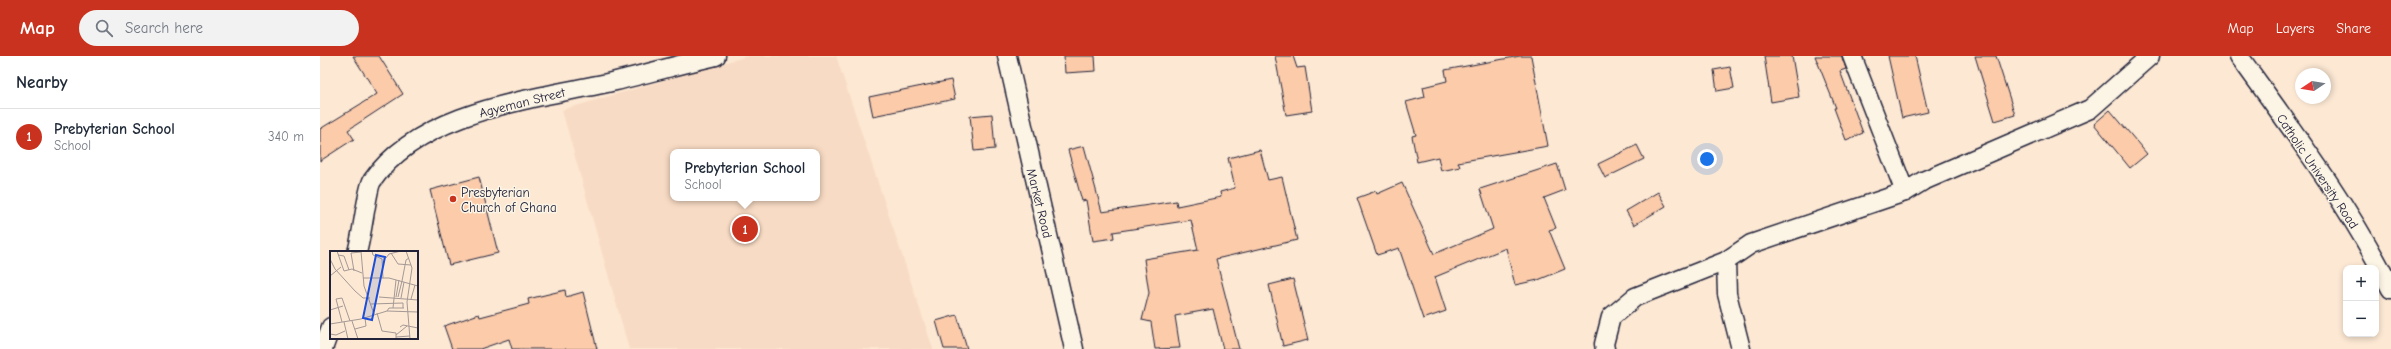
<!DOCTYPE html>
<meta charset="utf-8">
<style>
:root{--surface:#fff;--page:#f2f2f3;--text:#1f2937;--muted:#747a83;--line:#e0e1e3;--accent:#c8321e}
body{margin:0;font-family:"Comic Neue",sans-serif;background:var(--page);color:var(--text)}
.controls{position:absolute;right:12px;bottom:12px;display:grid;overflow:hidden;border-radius:8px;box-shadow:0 2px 6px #0003}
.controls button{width:36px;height:36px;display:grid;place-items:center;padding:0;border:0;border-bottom:1px solid var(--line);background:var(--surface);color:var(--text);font:20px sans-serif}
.compass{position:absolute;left:1975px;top:12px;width:36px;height:36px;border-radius:50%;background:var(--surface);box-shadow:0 2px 6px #0003;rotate:258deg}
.you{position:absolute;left:1387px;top:103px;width:14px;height:14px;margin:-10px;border:3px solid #fff;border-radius:50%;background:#1a73e8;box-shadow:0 0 0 6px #1a73e833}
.badge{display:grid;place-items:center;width:26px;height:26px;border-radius:50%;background:var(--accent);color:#fff;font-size:13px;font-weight:700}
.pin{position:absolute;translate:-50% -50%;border:2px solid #fff;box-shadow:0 1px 4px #0006}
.popup{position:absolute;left:350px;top:93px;width:150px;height:52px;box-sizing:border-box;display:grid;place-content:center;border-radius:8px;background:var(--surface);filter:drop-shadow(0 1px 3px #0005);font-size:13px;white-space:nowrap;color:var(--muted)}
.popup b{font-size:15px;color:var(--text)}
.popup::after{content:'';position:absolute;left:50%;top:100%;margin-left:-8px;border:8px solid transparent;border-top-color:var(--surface)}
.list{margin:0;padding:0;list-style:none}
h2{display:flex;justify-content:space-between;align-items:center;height:52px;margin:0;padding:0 16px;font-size:17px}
h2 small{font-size:13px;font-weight:400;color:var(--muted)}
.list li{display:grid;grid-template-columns:26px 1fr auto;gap:12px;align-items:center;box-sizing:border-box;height:56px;padding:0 16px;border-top:1px solid var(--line)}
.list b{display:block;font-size:15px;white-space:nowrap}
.list p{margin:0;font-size:13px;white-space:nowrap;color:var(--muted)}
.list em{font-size:13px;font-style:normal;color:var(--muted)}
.icon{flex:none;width:22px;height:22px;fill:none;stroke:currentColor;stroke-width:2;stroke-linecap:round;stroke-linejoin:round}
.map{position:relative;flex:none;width:2071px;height:293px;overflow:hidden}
header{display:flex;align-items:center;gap:24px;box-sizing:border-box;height:56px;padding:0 20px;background:var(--accent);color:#fff}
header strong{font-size:19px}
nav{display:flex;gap:22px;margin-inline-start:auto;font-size:14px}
.search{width:280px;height:36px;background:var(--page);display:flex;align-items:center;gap:10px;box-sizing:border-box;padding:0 14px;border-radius:22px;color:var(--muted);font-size:15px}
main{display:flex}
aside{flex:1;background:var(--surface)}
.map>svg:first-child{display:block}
.built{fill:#f8dbc4;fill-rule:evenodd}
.building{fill:#fbcbaa;stroke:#22223b}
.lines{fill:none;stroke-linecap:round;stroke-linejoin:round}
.minor-casing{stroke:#22223b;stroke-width:21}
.minor{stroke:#fcf5e5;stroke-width:18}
.poi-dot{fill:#c8321e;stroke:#fcf5e5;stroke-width:1.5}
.labels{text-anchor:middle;stroke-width:3;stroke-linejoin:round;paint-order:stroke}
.street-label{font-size:13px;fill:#22223b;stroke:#fcf5e5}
.poi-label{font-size:13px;fill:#22223b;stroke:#fcf5e5;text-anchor:start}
.inset-road{fill:none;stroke:#a59996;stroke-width:1}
.view{fill:#1d4ed8;fill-opacity:0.15;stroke:#1d4ed8;stroke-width:2}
.inset-edge{fill:none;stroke:#22223b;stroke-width:2}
</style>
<header>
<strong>Map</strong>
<div class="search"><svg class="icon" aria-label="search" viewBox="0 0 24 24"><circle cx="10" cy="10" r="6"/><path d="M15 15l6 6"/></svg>Search here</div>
<nav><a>Map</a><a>Layers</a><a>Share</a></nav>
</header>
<main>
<aside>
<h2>Nearby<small></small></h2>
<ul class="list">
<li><span class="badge">1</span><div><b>Prebyterian School</b><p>School</p></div><em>340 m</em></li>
</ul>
</aside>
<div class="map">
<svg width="2071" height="293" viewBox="0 0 2071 293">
<rect width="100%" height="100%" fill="#fce8d3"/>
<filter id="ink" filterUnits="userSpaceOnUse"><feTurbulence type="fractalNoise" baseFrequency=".025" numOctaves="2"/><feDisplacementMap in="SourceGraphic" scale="8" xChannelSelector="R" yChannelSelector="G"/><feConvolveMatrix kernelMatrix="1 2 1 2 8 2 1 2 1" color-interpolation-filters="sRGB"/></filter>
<g filter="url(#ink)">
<path class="built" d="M428 0H516L613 293H309L242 54ZM353 96H497V142H353Z"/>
<g class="building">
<path d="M33 0H59L83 38 28 74 34 83 0 105V73L57 38Z"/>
<path d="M744 0H775L776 15 745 17Z"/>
<path d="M955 0H973L977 12 985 11 992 55 966 59Z"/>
<path d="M1200 0H1211L1228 90 1138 106 1140 111 1121 115 1118 101 1097 106 1092 80 1096 79 1086 46 1105 41 1103 31 1127 25 1125 14Z"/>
<path d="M1444 0H1472L1479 41 1451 46Z"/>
<path d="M1495 0H1522L1526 13 1520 15 1543 77 1526 84 1514 52H1516Z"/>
<path d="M1568 0H1595L1608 56 1582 62Z"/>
<path d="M1655 0H1676L1695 59 1675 65Z"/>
<path d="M1410 11 1414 32 1397 35 1394 14Z"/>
<path d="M631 24 635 43 553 60 549 41Z"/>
<path d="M1790 54 1827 98 1810 112 1774 68Z"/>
<path d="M672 58 675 93 654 95 650 60Z"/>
<path d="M1317 89 1324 103 1285 122 1278 108Z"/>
<path d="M764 90 782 156 856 145 857 150 901 141 900 136 915 132 908 102 940 94 948 124 962 121 977 184 896 203 919 293H903L893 253 855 260 860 292 835 293 831 266 822 264 829 237 824 203 878 194 871 164 793 176 794 182 773 185 766 144 762 145 748 94Z"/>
<path d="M1237 108 1245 134 1224 142 1236 172 1229 174 1245 213 1218 224 1195 229 1186 192 1115 221 1126 255 1103 263 1079 192 1057 199 1037 142 1056 135 1057 138 1082 127 1114 198 1173 173 1160 133Z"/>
<path d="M159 121 178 197 129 209 110 134Z"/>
<path d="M1338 136 1346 150 1314 169 1306 155Z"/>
<path d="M973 223 988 284 963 290 949 229Z"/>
<path d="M245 234 246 241 263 236 277 293H192L189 283 160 293H132L124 270 159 258 160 261 209 248 208 243Z"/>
<path d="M637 259 647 293H624L616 265Z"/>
</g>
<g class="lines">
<g class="minor-casing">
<g id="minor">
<path d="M687 0 754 293"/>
<path d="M1532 0 1585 136"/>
<path d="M1919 0C1973 75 2030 150 2071 233"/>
<path d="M37 196C42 181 47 133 52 125 101 53 217 43 296 25 329 17 362 8 396 0"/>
<path d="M1406 205 1407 238 1421 293"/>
<path d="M3 293 11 271"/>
<path d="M1285 293 1284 288 1291 261 1315 241 1406 205 1431 188 1585 136 1603 125 1770 53 1830 0"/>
</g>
</g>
<use href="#minor" class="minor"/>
</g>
</g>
<circle class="poi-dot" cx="133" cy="143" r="4"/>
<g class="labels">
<g class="street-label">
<text transform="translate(202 46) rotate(-14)" y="5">Agyeman Street</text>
<text transform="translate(1998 115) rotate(56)" y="5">Catholic University Road</text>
<text transform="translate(720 147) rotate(76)" y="5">Market Road</text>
</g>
<g class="poi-label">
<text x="141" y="141">Presbyterian<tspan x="141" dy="15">Church of Ghana</tspan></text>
</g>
</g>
<g transform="translate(10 195)">
<rect width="88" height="88" fill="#fce8d3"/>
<path class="inset-road" d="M7 0 14 20 22 18 32 22M31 0 34 35 44 63M42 0 43 4 52 8 53 27M76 0 82 17 77 51 80 88M61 2 68 13 81 14M8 4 14 5 19 19M56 7 59 3 71 0M0 8 5 18 25 40 33 47H40M24 20 21 2 31 1M0 25 11 16M33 27H59L88 35M72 30 76 9 79 7M49 46 88 49M66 46 69 29M68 46 72 30M71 47 74 31M81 48 85 34M41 53 73 52V57M63 57 66 29M0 59 13 55M57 60 59 57H74M47 62 52 80 66 82V88M22 70 28 88M12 71 6 48 12 47 20 70M14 71 18 88M0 73 31 68 57 60 88 61M70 76 73 74 88 77M25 78 36 75 35 67M0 83 6 84 15 80M66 84 77 75M66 86 80 85"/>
<path class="view" d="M46 4 55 6 42 69 33 67Z"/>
<rect width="88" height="88" class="inset-edge"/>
</g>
</svg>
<div class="controls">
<button>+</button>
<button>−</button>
</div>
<svg class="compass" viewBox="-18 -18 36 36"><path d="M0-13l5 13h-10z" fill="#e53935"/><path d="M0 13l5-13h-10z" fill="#747a83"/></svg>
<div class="you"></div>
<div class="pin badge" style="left:425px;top:173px">1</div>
<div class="popup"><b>Prebyterian School</b>School</div>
</div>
</main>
